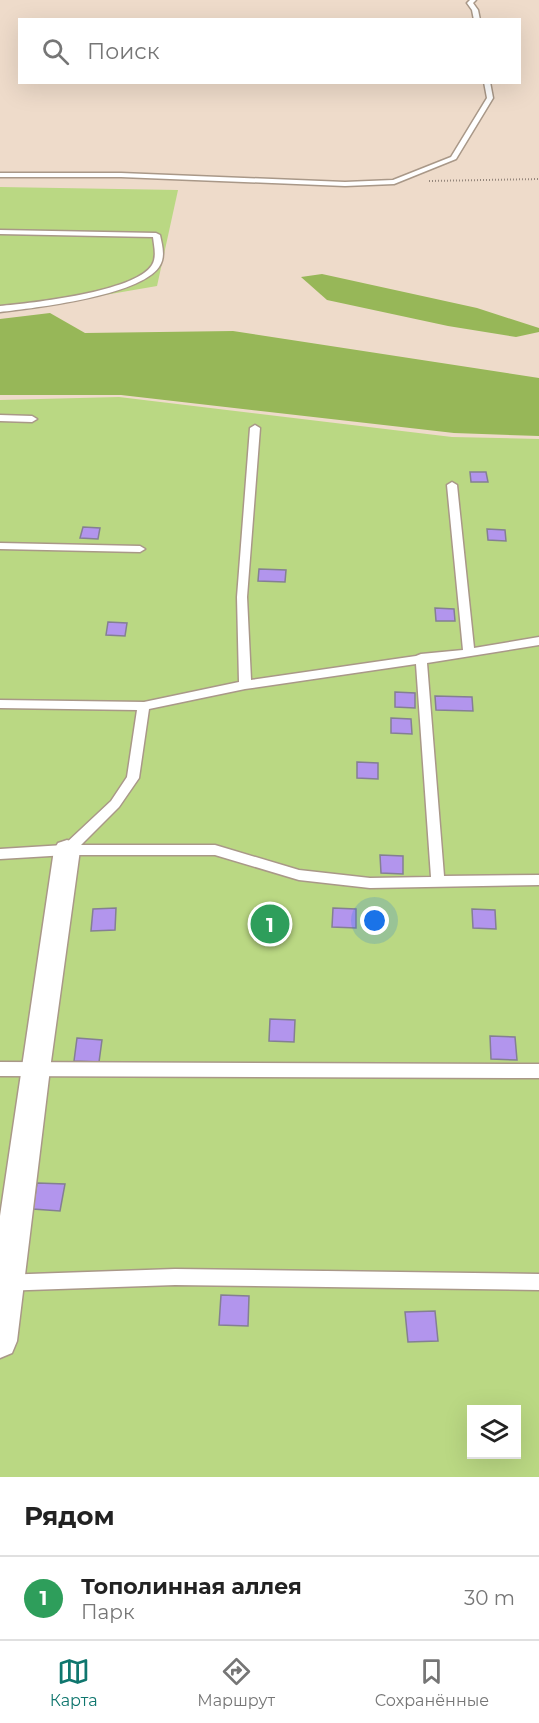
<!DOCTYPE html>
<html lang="ru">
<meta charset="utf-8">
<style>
:root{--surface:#fff;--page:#f6f6f6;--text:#222;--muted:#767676;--line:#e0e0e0;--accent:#0f766e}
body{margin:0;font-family:Montserrat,sans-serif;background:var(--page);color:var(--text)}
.controls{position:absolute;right:18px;bottom:18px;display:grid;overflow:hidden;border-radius:0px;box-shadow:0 6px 24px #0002}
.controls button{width:54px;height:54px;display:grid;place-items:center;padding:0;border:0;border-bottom:2px solid var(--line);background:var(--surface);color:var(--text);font:30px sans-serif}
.you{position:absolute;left:375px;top:921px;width:21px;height:21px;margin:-15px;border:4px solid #fff;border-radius:50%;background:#1a73e8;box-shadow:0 0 0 9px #1a73e833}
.badge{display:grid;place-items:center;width:39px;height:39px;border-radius:50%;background:var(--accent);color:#fff;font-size:20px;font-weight:700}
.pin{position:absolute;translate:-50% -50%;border:3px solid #fff;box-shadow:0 2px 6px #0006}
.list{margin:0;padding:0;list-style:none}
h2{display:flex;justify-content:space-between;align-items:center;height:78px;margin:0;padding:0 24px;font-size:26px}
h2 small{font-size:20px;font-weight:400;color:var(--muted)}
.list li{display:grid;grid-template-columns:39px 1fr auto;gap:18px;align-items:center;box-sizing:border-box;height:84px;padding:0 24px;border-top:2px solid var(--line)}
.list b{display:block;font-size:22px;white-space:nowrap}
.list p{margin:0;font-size:20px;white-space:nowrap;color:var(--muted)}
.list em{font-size:20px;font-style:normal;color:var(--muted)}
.icon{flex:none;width:33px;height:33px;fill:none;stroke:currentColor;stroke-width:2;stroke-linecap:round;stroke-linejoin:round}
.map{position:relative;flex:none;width:539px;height:1477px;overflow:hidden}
.search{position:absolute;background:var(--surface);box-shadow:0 6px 24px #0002;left:18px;right:18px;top:18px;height:66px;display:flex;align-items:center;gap:15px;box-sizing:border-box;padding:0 21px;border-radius:0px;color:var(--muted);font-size:22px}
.sheet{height:162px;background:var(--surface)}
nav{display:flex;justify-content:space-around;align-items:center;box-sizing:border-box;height:84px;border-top:2px solid var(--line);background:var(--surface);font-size:16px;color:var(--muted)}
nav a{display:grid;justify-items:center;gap:3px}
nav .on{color:var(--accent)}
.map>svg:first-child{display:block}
.green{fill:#bad883;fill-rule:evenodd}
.forest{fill:#97b758}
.building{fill:#b295ed;stroke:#847f93;stroke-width:1.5}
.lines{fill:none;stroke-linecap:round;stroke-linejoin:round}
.lane-casing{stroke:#a99888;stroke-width:3}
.street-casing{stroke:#a99888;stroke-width:3}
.path{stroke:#94867b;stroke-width:2;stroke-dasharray:1 2;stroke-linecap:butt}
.lane{fill:#fff;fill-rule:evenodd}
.street{fill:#fff;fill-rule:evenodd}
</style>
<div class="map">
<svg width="539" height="1477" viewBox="0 0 539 1477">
<rect width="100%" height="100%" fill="#eedbca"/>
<g class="green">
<path d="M0 187 178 190 157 286 0 313Z"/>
<path d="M119 397 452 437 539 439V1477H0V400ZM472 1410H516V1454H472Z"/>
</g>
<g class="forest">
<path d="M322 274 477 308 539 328V332L516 337 448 326 327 300 301 277Z"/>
<path d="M50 313 85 333 233 331 539 378V436L454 433 121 395H0V319Z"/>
</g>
<g class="building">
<path d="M470 472H486L488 482H471Z"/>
<path d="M83 527 100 528 98 539 80 538Z"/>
<path d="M487 529 505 530 506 541 488 540Z"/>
<path d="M259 569 286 570 285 582 258 581Z"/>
<path d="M435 608 454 609 455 621H436Z"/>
<path d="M108 622 127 623 125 636 106 635Z"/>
<path d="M395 692 415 693V708L395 707Z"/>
<path d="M435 696 472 697 473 711 436 710Z"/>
<path d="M391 718 411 719 412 734 391 733Z"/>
<path d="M357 762 378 763V779L357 778Z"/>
<path d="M380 855 403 856V874L381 873Z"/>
<path d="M116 908 115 930 91 931 93 909Z"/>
<path d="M333 908 356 909V928L332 927Z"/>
<path d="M472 909 495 910 496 929 473 928Z"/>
<path d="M270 1019 295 1020 294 1042 269 1041Z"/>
<path d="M490 1036 515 1037 517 1060 491 1059Z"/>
<path d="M77 1038 102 1040 99 1062 74 1061Z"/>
<path d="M37 1183 65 1184 60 1211 33 1209Z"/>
<path d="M221 1295 249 1296 248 1326 219 1325Z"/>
<path d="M435 1311 438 1341 408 1342 405 1312Z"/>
</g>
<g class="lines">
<g class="lane-casing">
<g id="lane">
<path d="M470 0H476L473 3 478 10 480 20H474L472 10 467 3Z"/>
<path d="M484 82H490L493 98 456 159 394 184 345 186 121 177H0V173H121L345 182 393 180 451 157 487 98Z"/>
<path d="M0 230 156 233 160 235C162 245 166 257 159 267 139 296 35 308 0 312V306C32 303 135 292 152 265 157 257 154 246 153 237L0 234Z"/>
<path d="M0 415 32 416 37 419 32 422 0 421Z"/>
<path d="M255 425 260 428 247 597 251 680 416 656 421 654 463 650 447 485 452 482 457 485 474 648 539 637V645L427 663 444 876 539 875V885L370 888 299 880 215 855H67L0 859V849L64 845 111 801 127 777 137 710 0 708V700L144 702 239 682 237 597 250 428ZM416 664 431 877 370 878 299 870 215 845H81L119 807 139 778 149 709 245 689Z"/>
<path d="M0 543 140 546 145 549 140 552 0 549Z"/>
<path d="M0 1062 539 1064V1078L0 1076Z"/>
<path d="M175 1269 539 1274V1290L175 1285 0 1291V1275Z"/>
</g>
</g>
<g class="street-casing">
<path id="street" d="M67 840 76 843 80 850 50 1069 17 1341 12 1353 0 1358V1216L54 850 58 843Z"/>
</g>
<path class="path" d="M429 181 539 179"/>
<use href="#lane" class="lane"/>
<use href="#street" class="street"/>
</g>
</svg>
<div class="controls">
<button><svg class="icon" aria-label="layers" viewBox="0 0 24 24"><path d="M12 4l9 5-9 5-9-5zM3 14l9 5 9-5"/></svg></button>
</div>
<div class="you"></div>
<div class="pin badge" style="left:270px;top:924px;background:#2e9e5b">1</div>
<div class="search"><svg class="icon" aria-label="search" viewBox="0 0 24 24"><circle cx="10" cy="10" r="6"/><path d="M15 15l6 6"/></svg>Поиск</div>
</div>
<section class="sheet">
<h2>Рядом<small></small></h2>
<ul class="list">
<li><span class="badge" style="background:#2e9e5b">1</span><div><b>Тополинная аллея</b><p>Парк</p></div><em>30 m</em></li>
</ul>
</section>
<nav>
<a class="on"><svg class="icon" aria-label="map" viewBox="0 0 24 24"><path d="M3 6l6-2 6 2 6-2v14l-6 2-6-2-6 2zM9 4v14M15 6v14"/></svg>Карта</a>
<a><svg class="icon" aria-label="directions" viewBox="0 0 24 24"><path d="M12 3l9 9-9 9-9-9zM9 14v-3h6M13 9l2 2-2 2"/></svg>Маршрут</a>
<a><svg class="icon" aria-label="saved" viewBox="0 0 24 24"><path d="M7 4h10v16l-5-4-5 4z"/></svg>Сохранённые</a>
</nav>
